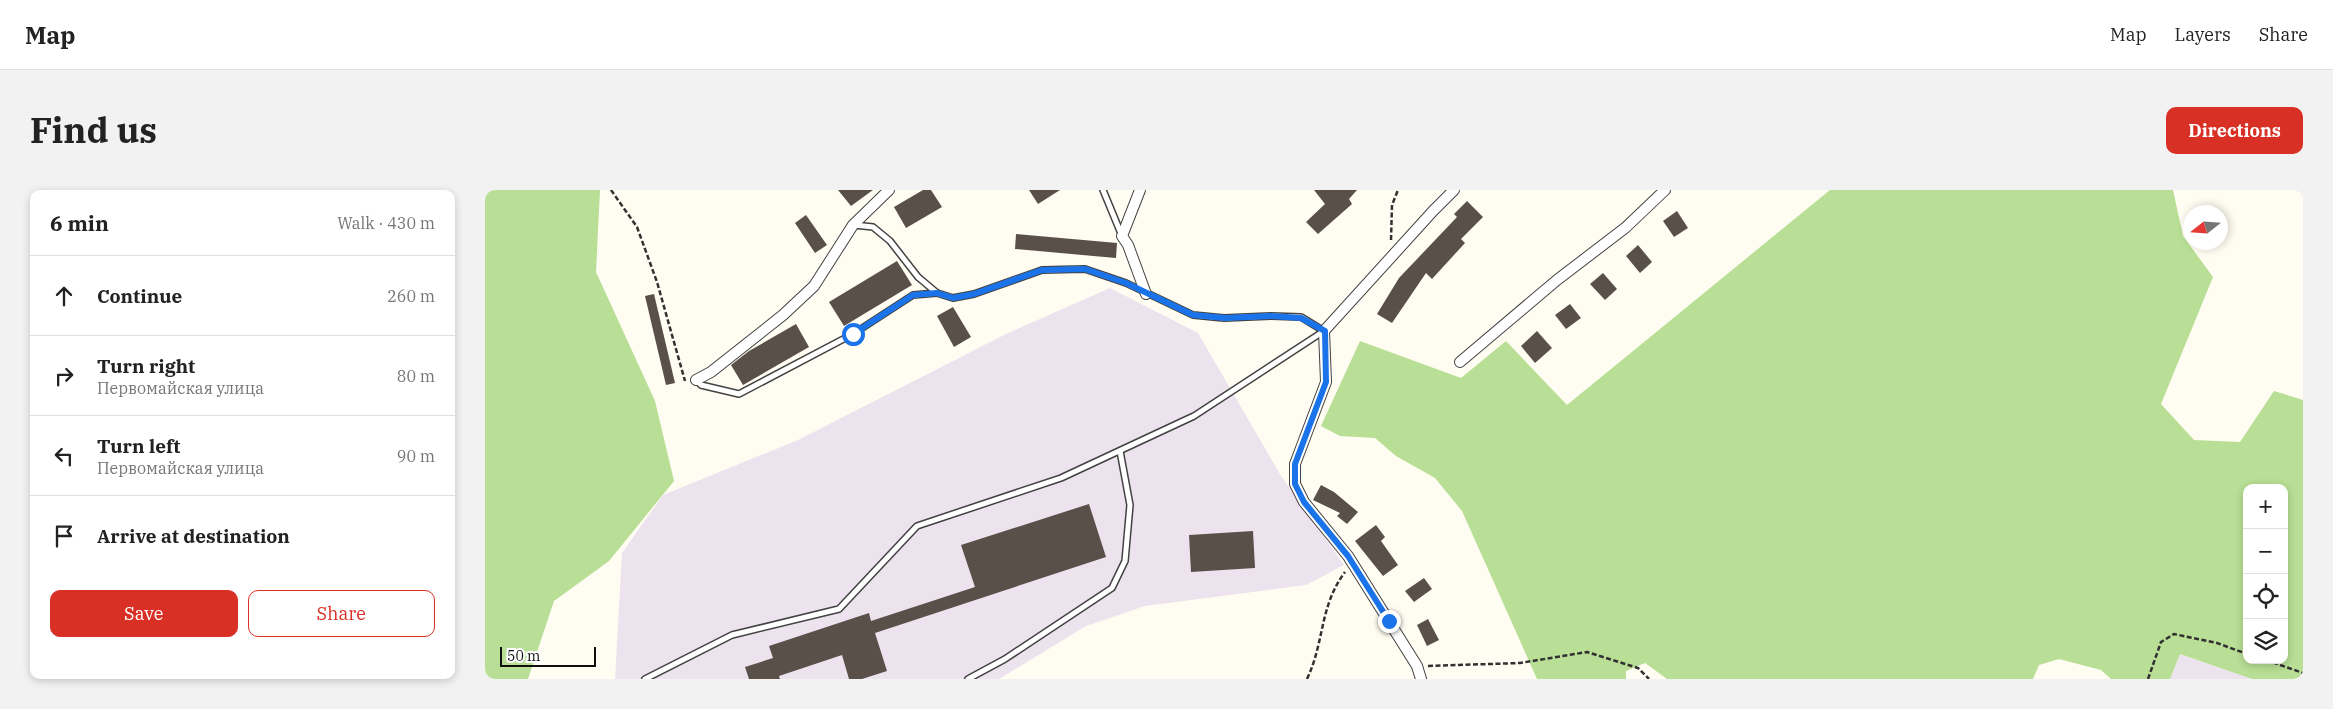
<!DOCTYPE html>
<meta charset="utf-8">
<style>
:root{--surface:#fff;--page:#f2f2f2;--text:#222;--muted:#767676;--line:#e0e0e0;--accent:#d93025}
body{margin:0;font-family:"IBM Plex Serif",serif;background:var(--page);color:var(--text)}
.controls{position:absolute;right:15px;bottom:15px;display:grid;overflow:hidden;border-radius:10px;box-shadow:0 2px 8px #0003}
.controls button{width:45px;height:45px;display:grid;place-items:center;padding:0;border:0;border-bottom:1px solid var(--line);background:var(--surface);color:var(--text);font:25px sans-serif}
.compass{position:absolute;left:1698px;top:15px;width:45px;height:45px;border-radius:50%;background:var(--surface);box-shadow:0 2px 8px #0003;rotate:253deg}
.scale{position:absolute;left:15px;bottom:12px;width:96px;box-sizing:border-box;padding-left:5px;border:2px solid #0f0f0f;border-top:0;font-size:14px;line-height:18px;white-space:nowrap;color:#0f0f0f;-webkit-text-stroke:4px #fff;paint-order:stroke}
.stop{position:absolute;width:15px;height:15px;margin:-11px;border:4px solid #1a73e8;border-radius:50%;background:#fff}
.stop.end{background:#1a73e8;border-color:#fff;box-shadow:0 1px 5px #0008}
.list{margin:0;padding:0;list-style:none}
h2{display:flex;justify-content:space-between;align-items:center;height:65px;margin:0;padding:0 20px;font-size:21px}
h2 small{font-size:16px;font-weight:400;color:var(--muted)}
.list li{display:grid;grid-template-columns:32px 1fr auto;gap:15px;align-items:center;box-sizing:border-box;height:80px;padding:0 20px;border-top:1px solid var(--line)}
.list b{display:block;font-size:19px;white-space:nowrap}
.list p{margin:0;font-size:16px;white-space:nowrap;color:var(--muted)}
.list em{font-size:16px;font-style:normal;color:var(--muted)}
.actions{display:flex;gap:10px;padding:15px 20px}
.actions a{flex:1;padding:11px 0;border:1px solid var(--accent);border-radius:10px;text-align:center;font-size:18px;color:var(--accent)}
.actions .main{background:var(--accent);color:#fff}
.icon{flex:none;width:28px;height:28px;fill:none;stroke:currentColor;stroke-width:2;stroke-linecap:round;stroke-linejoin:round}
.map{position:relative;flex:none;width:1818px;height:489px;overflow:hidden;border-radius:10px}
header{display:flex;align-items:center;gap:30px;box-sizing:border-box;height:70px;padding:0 25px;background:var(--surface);border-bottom:1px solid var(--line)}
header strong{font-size:24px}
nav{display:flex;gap:28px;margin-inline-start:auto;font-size:18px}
.intro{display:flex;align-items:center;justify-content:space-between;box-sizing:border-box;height:120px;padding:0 30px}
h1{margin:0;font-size:35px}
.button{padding:12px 22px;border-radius:10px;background:var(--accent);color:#fff;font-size:18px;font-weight:700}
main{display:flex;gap:30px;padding:0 30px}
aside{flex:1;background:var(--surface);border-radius:10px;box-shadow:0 2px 8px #0003}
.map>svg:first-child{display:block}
.industrial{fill:#ede3ee}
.forest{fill:#b8df95;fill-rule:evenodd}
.building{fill:#59504a}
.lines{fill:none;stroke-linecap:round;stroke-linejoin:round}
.service-casing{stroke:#424242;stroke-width:8}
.minor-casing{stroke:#424242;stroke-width:12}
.path{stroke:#313131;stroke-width:2.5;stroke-dasharray:5 2.5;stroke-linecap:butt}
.service{stroke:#fff;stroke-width:5}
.minor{stroke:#fff;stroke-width:10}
.route{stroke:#1a73e8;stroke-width:6}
</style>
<header>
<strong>Map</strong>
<nav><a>Map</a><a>Layers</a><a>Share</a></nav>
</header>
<div class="intro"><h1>Find us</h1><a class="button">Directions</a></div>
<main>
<aside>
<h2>6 min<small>Walk · 430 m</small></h2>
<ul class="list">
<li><svg class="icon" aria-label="ahead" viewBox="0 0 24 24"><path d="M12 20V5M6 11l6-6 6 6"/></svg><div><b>Continue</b></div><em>260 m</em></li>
<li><svg class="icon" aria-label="right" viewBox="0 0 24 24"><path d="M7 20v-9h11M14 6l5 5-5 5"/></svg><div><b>Turn right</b><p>Первомайская улица</p></div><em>80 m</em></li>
<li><svg class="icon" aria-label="left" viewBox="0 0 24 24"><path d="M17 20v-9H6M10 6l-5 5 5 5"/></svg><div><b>Turn left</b><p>Первомайская улица</p></div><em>90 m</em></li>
<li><svg class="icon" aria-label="arrive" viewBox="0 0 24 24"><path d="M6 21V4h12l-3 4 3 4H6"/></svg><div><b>Arrive at destination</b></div></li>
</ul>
<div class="actions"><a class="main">Save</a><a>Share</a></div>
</aside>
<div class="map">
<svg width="1818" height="489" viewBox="0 0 1818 489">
<rect width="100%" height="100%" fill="#fffcf1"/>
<g class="industrial">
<path d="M625 98 713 143 796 286 859 375 821 395 660 416 601 436 514 489H130L137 363 178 305 313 250 521 144Z"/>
<path d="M1695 464 1767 489H1685Z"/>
</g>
<g class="forest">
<path d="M0 0H115L111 82 170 211 189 291 124 371 69 411 43 489H0Z"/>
<path d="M1345 0H1688L1698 46 1728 87 1676 214 1709 250 1755 252 1789 201 1818 210V489H1767L1695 464 1685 489H1626L1616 480 1574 469 1554 475 1548 489H1182L1160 473 1141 481V489H1052L977 321 950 288 911 266 890 248 855 246 836 236 875 151 976 188 1021 151 1082 215ZM1762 298H1799V470H1762Z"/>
</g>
<g class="building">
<path d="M353 0H388L366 16Z"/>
<path d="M438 0H446L457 17 421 38 409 17Z"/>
<path d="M544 0H575L553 14Z"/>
<path d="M829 0H872L864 9 867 14 833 44 821 32 840 14Z"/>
<path d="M982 11 998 27 976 49 980 53 947 89 941 83 907 133 892 124 914 88 972 27 969 24Z"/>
<path d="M1192 21 1203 38 1189 47 1178 31Z"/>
<path d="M321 25 342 55 330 63 310 33Z"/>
<path d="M531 44 632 53 631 68 530 59Z"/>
<path d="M1153 55 1167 72 1155 83 1141 66Z"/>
<path d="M412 71 427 95 359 136 344 112Z"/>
<path d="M1118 83 1132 99 1120 110 1105 94Z"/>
<path d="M169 104 190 193 181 195 160 106Z"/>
<path d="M1085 114 1096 128 1081 139 1070 125Z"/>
<path d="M468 117 486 147 469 157 452 126Z"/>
<path d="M311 134 324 157 258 195 246 175 264 161Z"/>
<path d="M1052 141 1067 158 1050 173 1036 156Z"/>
<path d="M836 295 849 302 873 322 862 334 852 326 855 323 828 310Z"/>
<path d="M604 314 621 367 390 443 402 481 377 489H364L357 465 294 486 295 489H264L260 477 288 468 284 456 384 423 386 431 490 397 476 355Z"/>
<path d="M891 335 900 347 896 351 913 375 898 386 870 351Z"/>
<path d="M768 341 770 378 706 382 704 345Z"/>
<path d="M939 388 947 399 929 412 920 401Z"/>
<path d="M943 429 954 450 942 456 932 435Z"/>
</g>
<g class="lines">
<g class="service-casing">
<g id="service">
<path d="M618 0 637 46"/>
<path d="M211 190 216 195 254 204 368 144 428 105 452 103"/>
<path d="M160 489 247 445 354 419 432 336 576 288 709 226 839 141 816 127 786 126 739 128 708 125 641 93 600 79 557 80 489 104 468 108 452 103 433 87 405 51 388 37 369 35"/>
<path d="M483 489 520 469 627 398 640 371 645 315 635 261"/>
</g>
</g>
<g class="minor-casing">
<g id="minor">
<path d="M655 0 637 46 643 55 661 104"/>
<path d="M975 172 1072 90 1140 38 1180 0"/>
<path d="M211 190 226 182 298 125 329 96 368 35 404 0"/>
<path d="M936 489 932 476 863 366 819 312 810 294V274L841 192 839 141 948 21 969 0"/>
</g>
</g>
<g class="path">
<path d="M126 0 152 37 172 92 200 191"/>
<path d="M906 50 907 15 913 0"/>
<path d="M1781 470 1818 483"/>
<path d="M943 476 1035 473 1102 462 1153 478 1164 489"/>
<path d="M822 489C840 451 834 417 860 382"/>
<path d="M1663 489 1676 452 1689 444 1732 453 1762 464"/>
</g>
<use href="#service" class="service"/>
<use href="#minor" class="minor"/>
</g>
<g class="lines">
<path class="route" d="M368 144 428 105 452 103 468 108 489 104 557 80 600 79 641 93 708 125 740 128 786 126 816 128 840 141 841 192 810 274V294L819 312 863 366 904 431"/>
</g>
</svg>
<div class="controls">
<button>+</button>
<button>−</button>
<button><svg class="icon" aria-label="locate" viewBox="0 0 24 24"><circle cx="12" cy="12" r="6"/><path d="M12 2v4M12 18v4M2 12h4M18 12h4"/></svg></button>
<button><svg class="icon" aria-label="layers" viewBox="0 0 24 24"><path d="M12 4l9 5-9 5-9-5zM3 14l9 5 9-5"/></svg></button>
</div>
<svg class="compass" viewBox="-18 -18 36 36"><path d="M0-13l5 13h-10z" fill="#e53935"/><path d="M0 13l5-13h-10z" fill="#767676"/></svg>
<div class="scale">50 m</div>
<div class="stop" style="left:368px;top:144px"></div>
<div class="stop end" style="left:904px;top:431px"></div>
</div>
</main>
